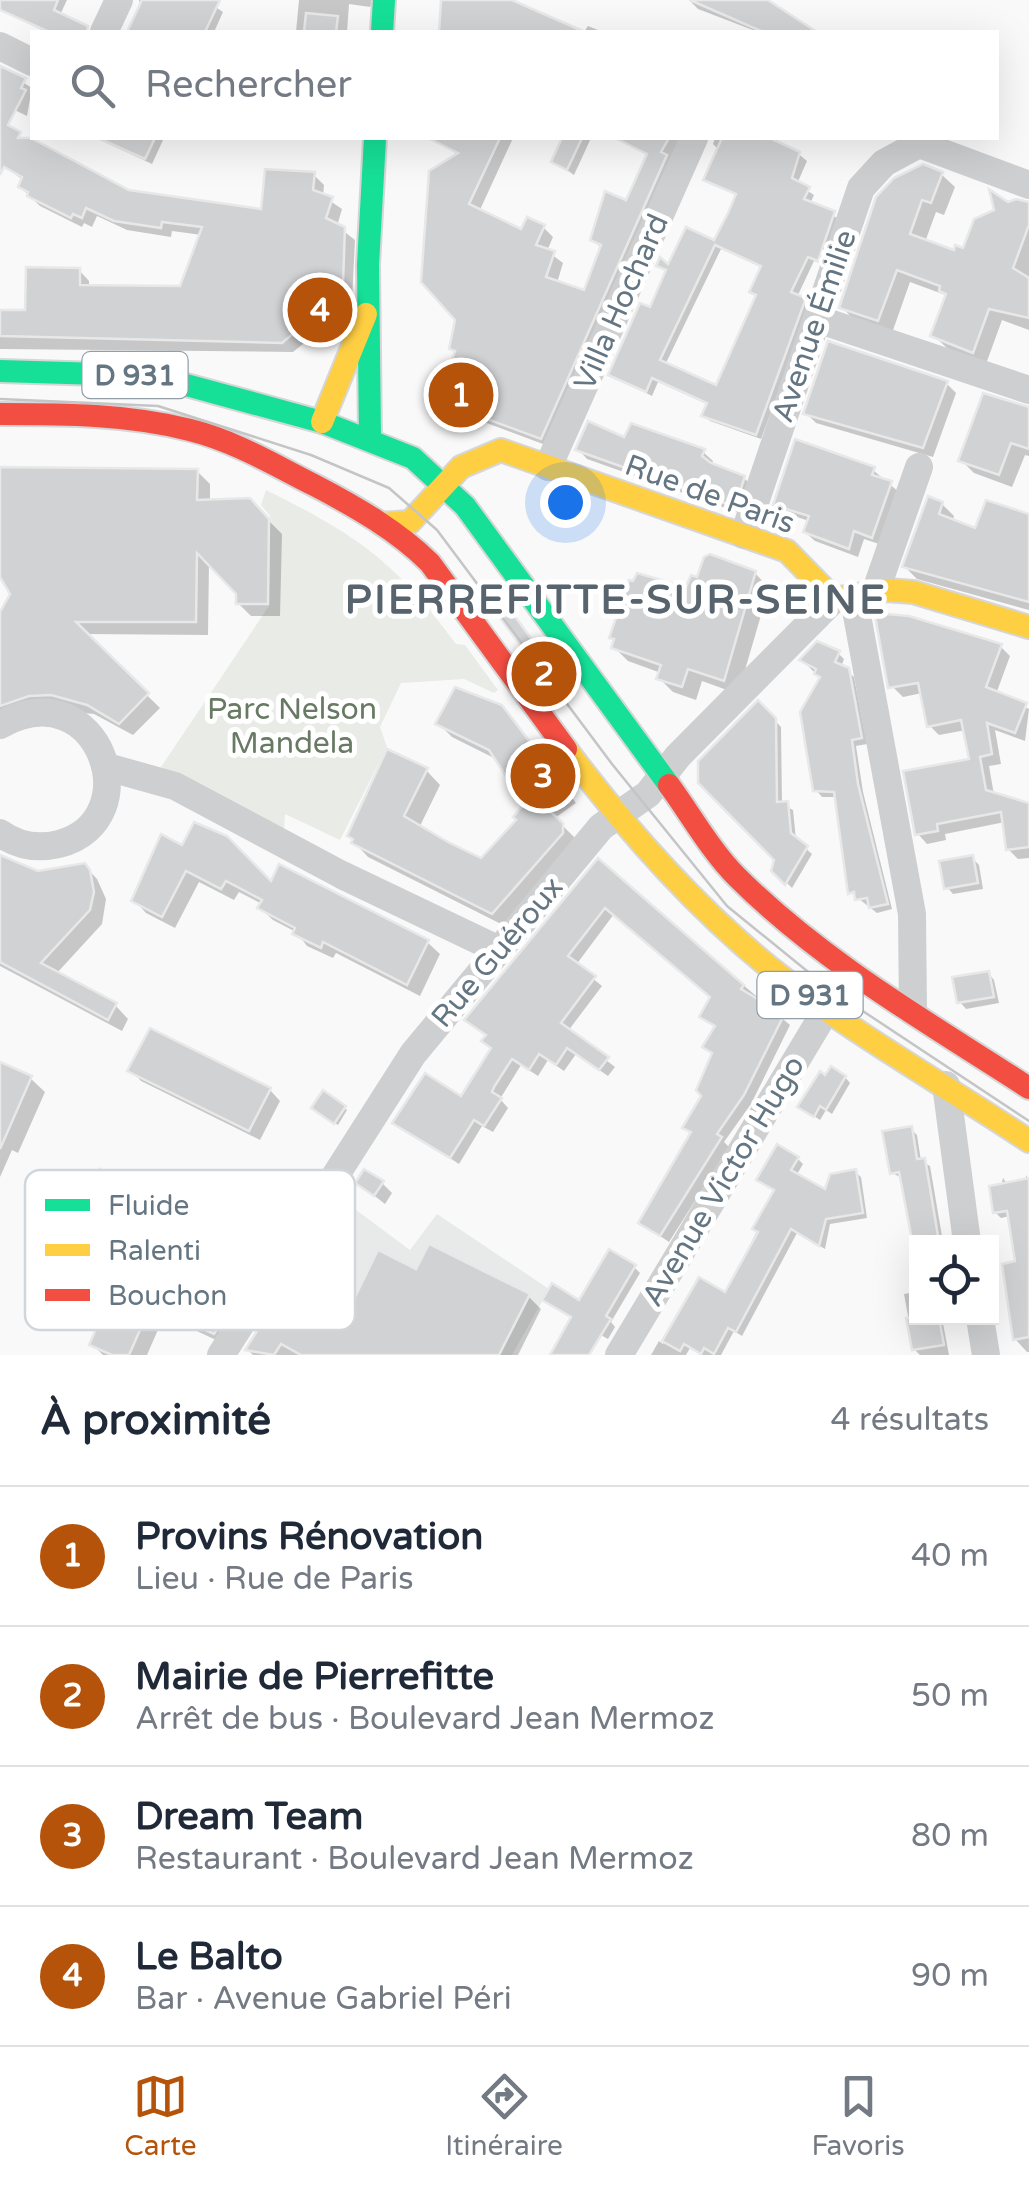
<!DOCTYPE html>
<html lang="fr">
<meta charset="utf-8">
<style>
:root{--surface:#fff;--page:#f2f2f3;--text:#1f2937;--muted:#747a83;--line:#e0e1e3;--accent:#b45309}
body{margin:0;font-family:"Varela Round",sans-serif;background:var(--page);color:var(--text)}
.controls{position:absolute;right:30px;bottom:30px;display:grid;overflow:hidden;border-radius:0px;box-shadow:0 10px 40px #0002}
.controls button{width:90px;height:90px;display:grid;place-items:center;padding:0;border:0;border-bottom:2px solid var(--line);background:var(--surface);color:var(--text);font:50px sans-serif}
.you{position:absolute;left:565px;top:502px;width:35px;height:35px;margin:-25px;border:8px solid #fff;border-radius:50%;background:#1a73e8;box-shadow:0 0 0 15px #1a73e833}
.badge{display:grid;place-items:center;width:65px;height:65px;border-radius:50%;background:var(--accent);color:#fff;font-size:32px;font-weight:700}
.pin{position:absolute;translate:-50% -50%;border:5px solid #fff;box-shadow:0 2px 10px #0006}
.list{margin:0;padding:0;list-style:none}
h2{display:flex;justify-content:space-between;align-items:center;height:130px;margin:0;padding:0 40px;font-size:42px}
h2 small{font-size:32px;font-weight:400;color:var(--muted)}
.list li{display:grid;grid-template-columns:65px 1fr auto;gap:30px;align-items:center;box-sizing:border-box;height:140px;padding:0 40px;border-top:2px solid var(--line)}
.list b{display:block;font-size:38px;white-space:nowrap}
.list p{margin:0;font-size:32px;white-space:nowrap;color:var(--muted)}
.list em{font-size:32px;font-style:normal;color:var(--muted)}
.icon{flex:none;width:55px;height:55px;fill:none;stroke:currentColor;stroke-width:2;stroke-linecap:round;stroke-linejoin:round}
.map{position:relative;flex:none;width:1029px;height:1355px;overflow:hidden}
.search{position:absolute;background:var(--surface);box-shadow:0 10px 40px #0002;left:30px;right:30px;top:30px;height:110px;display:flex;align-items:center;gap:25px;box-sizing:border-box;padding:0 35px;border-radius:0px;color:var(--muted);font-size:38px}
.sheet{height:690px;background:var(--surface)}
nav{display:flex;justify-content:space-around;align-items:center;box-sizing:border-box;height:140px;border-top:2px solid var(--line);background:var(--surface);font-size:28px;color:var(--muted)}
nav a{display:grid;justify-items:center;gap:5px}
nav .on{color:var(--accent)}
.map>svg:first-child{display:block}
.built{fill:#e8e9e9}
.green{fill:#e8ebe6}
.shadow{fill:#0003;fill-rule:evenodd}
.building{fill:#d0d2d3;stroke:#e8e8e8;stroke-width:2.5;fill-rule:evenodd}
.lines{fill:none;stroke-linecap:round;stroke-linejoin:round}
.fast-casing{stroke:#d5d6d7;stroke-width:26}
.slow-casing{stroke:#d5d6d7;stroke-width:26}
.jam-casing{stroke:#d5d6d7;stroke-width:26}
.street{stroke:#cecfd0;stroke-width:28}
.fast{stroke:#16e098;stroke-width:22}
.slow{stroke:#ffcf43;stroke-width:22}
.jam{stroke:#f24e42;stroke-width:22}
.tram{stroke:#c3c5c6;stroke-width:2.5}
.labels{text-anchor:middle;stroke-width:10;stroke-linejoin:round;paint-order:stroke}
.shield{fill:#fff;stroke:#939fa8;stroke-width:2.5}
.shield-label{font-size:28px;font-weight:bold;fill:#657683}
.street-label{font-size:30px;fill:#657683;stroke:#fff}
.park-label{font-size:30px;fill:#687a64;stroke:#fff}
.district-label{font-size:40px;font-weight:bold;letter-spacing:2.5px;fill:#57646e;stroke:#fff}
.key{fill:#fff;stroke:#d1d6da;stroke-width:2.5}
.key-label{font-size:28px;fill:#657683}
</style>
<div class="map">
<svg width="1029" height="1355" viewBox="0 0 1029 1355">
<rect width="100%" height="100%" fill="#f9f9f9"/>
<path class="built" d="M344 1201 410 1250 437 1214 549 1289 512 1355H350L370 1312 296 1275Z"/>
<path class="green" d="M266 490C357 535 396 562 456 644L465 645 498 690 494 693 464 679 401 683 380 727 387 747 340 840 285 814 284 831 161 767 269 606 270 516 261 505Z"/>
<g class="shadow">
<path d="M0 0H67L60 15 91 32H46L0 10Z"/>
<path d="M139 0H205L223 12 214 32H130L141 8Z"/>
<path d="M299 0H373L370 7 349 4 347 32H296Z"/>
<path d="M444 0H507L580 32H441Z"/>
<path d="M689 0H760L809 32H758L698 9Z"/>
<path d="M588 26 603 32H584Z"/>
<path d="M0 68 32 88 27 116 0 103Z"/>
<path d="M14 134 128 192 264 212 314 175 324 185 323 196 342 209 337 226 355 240 351 321 313 336 293 352 0 349V312L28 313 79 270 89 281V288L182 289 202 235 172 231 171 237 127 230 97 216 92 227 84 223 82 227 40 206 20 187 23 180 1 164Z"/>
<path d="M96 138H164L152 164Z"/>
<path d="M434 138H513L479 212 522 232 544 228 553 237 547 251 563 263 557 283 586 293 602 249 593 240 627 203 648 157 635 145 639 138H688L551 447 457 412 447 403 457 354 451 348 457 319 458 155Z"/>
<path d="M565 138H591L574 175 554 161Z"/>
<path d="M715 138H768L801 156 807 161 797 184 814 195 810 204 839 219 824 264 814 261 797 297 810 306 761 439 710 421 704 415 709 405 658 382 652 396 611 375 651 310 667 272 659 265 669 269 715 243 737 196 706 179 719 150 713 144ZM721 249 763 268 752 292 757 297 717 388 665 365Z"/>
<path d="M941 174 955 187 944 215 936 212 925 242 955 253 965 252 1007 205 1029 203V330L1002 320 986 364 947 348 933 335 948 296 910 282 892 333 855 321 842 307Z"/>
<path d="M946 383 956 393 933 457 816 423 806 413Z"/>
<path d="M1029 409V456L1025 455 1012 487 974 473 961 460Z"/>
<path d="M625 440 703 452 713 461 711 466 744 478 754 488 745 515 587 459 578 449Z"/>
<path d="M0 469 197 471 210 484V502L249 501 282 534 280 616H251L238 603V593L209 562 208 635 85 634 160 708 133 735 94 714 43 709 0 727V618L13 594 0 574Z"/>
<path d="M873 470 900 493 882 545 864 539 858 557 815 541 805 532 809 521 785 513 776 504Z"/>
<path d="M942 504 954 516 952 522 977 531 1029 517V610L917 579 905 567Z"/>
<path d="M755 573 769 588 738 694 702 681 696 700 673 692 659 678 661 673 628 661 614 647 612 637 688 591Z"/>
<path d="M1000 646 1010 656 996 694 1029 709 1025 741 995 730 1001 764 989 766 994 795 1029 806V858L1018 859 1008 849 1005 822 945 834 946 840 927 844 918 834 972 761 966 730 939 735 929 725 922 693 903 697 893 687Z"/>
<path d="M838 653 844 659 841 667 854 677 867 744 856 746 863 792 892 909 877 913 850 892 837 797H822L816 790 821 679 802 660Z"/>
<path d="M758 703 781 727 782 804 793 810 796 840 812 854 792 888 774 870 777 859Z"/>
<path d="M501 708 576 803 555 818 576 839 507 927 368 857 354 842 426 770 440 785 419 828 482 861 519 820 527 804 498 760 452 737 438 723Z"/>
<path d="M195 825 225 838 272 885 427 942 440 954 420 996 336 953 333 958 307 946 296 932 273 920 260 908 262 904 239 892 234 900 199 882 175 928 146 913 134 900 183 849Z"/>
<path d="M0 856 48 875 84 865 97 879 106 899 102 924 56 974 115 1005 128 1019 122 1031 0 966Z"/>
<path d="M972 858 979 865 983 889 953 894 947 887Z"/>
<path d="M599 861 790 1025 751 1104 724 1142 729 1147 669 1242 641 1223 693 1134 685 1127 704 1096 714 1055 706 1047 717 1028 702 1017 713 997 614 914 576 965 602 986 568 1031 615 1067 608 1076 576 1054 564 1071 548 1060 538 1076 521 1065 500 1099 508 1108 493 1132 482 1126 459 1164 395 1122 461 1099Z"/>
<path d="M988 973 994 980 999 1003 966 1009 960 1002Z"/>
<path d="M151 1032 270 1090 280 1101 260 1140 141 1081 131 1070Z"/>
<path d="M845 1077 850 1083 832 1114 826 1110 820 1120 801 1107Z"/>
<path d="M30 1078 45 1092 18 1153 12 1150 0 1177V1079Z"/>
<path d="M324 1094 347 1110 338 1125 317 1110Z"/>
<path d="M911 1129 917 1135 921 1161 930 1166 943 1242H918L902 1178 892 1173Z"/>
<path d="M798 1159 803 1164 796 1176 826 1193 855 1172 861 1177 867 1218 830 1224 825 1249 797 1233 742 1336 734 1331 721 1355H703L690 1348 686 1355H651L659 1341 663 1344 700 1281 726 1295 776 1191 760 1180Z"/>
<path d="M1027 1175 1029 1352H1027L1015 1339 1018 1263 1010 1216 1001 1218 995 1212 1003 1178 1008 1185 1023 1182Z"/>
<path d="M358 1183H382L392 1193 385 1204Z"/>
<path d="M241 1209 282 1227 294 1240 227 1345 164 1316 147 1355H103L92 1344 136 1242 101 1227 88 1214 192 1213 205 1226 183 1274 203 1284Z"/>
<path d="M634 1267 640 1273 611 1322 615 1327 608 1339 599 1334 587 1355H553L573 1319 546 1300 580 1303Z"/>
<path d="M417 1273 528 1296 541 1309 518 1355H253L248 1350 353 1307Z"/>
<path d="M916 1292V1318H942L949 1355H920L914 1349 904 1294Z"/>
</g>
<g class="building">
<path d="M0 0H58L54 10 88 26 87 32H49L0 10Z"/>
<path d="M142 0H220L205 32H127Z"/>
<path d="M441 0H512L585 32H439Z"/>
<path d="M690 0H768L817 32H763Z"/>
<path d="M306 13 338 16 336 32H304Z"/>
<path d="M0 66 26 78 21 88 26 90 8 125 21 132 18 138H31L129 190 261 209 265 169 315 172 313 190 333 197 326 218 345 227 342 311 302 326 282 343 0 336V310H25L26 267 80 268V285L180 286 202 227 162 222 161 228 114 221 86 208 82 218 73 214 71 218 27 196 28 192 18 187 22 177 4 167 0 175Z"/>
<path d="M98 138H155L145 159Z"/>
<path d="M428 138H500L469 204 521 229 527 217 545 225 536 245 555 251 546 277 584 290 601 245 590 240 605 191 626 200 647 154 615 138H669L661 152 667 155 541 439 444 403 449 387 444 385 455 351 449 349 455 320 421 282 429 171 458 153Z"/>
<path d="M562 138H582L567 170 551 162Z"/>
<path d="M722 138 772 139 800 152 792 178 810 187 804 199 835 211 818 261 808 257 791 292 806 298 756 435 701 416 707 403 652 378 646 392 608 375 640 303 650 307 666 270 656 266 660 257 668 264 686 227 714 240 728 213 736 194 703 180ZM715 245 761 266 749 292 756 295 716 385 660 360Z"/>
<path d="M923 164 943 172 931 203 922 200 910 234 954 250 955 245 963 248 974 219 994 210 989 189 1008 202 1016 199 1029 202V225L1013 268 1029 278V318L989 309 973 353 930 336 946 294 939 291 940 286 897 270 878 321 839 308 876 197 894 178Z"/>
<path d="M828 341 948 381 923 448 803 414Z"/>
<path d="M983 393 1029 407V449L1011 443 999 475 958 461Z"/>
<path d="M588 421 624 437 631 423 705 449 702 456 711 463 745 476 735 507 575 450Z"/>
<path d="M795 439 875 467 872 475 892 481 872 538 854 531 849 549 803 532 809 516 773 505Z"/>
<path d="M0 467 198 469 197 500 250 498 269 519 268 604H236V594L197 553 196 622H76L149 693 119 724 87 705 51 695 29 696 0 706V612L10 594 0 577Z"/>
<path d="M928 496 943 502 939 514 975 528 986 500 1029 514V602L902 567Z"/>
<path d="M710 554 756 571 724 681 688 669 682 687 656 679 661 665 611 648 614 639 609 638 629 580 633 581 637 573 686 587 691 575 697 577 704 557Z"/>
<path d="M511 611 541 652 531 660 501 619Z"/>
<path d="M887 614 909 616 1002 644 986 687 1027 703 1015 733 987 723 992 754 980 757 986 790 1029 803V847L1006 850 1001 812 937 824 938 831 915 835 903 771 969 759 961 720 927 727 918 683 888 688 875 616Z"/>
<path d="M817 641 840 651 835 662 849 668 862 738 852 740 858 784 888 904 869 908 867 898 855 900 854 892 848 894 834 792 813 791 800 712 820 677 814 674 816 669 799 660Z"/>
<path d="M455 687 502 705 564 787 542 804 563 823V833L492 914 351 843 353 839 347 836 387 749 428 768 404 816 448 842 481 858 516 820 513 817 524 804 489 750 435 724Z"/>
<path d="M758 700 776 718 777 802 788 801 791 833 808 846 785 885 771 871 774 860 698 783V761Z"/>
<path d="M194 822 227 836 271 881 279 864 429 940 407 985 323 942 321 948 292 934 295 928 257 908 262 900 226 881 221 889 186 871 162 917 131 901 161 834 182 845Z"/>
<path d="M0 855 38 871 85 863 90 870 94 892 90 910 41 963 117 1003 108 1020 0 962Z"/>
<path d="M973 855 978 883 944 889 939 861Z"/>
<path d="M598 858 744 985 741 989 784 1015 744 1095 717 1134 722 1137 660 1236 638 1223 691 1132 682 1128 701 1096 696 1090 712 1053 702 1047 715 1026 699 1017 710 997 605 908 568 956 596 976 561 1023 609 1057 599 1070 567 1048 556 1065 539 1054 529 1070 512 1059 494 1087 492 1092 502 1098 484 1126 474 1120 450 1158 392 1123 425 1073 461 1096 491 1048 481 1041 486 1035 464 1020Z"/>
<path d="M989 971 994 997 957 1003 952 977Z"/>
<path d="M150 1028 271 1088 249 1131 127 1071Z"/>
<path d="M0 1062 32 1076 0 1149Z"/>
<path d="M831 1066 846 1076 826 1110 820 1106 814 1117 797 1107 820 1071 825 1075Z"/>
<path d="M323 1090 346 1106 334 1124 311 1108Z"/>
<path d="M912 1126 917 1159 925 1158 939 1242 912 1240 899 1172 890 1174 882 1131Z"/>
<path d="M777 1144 799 1157 791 1170 825 1189 830 1174 856 1169 863 1213 826 1219 819 1246 791 1229 736 1332 728 1328 714 1354 704 1348 701 1354 684 1344 680 1351 662 1341 699 1277 725 1292 758 1232 752 1229 774 1190 756 1180Z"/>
<path d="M99 1169 193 1211 170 1264 201 1280 240 1206 283 1225 214 1334 151 1305 129 1355H112L89 1345 136 1236 86 1214Z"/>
<path d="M364 1169 384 1181 374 1196 355 1183Z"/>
<path d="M1029 1178V1337L1013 1340 1002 1264 1015 1261 1007 1211 993 1213 989 1186Z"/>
<path d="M429 1244 530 1294 499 1355H301L281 1344 274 1355 245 1350 293 1274 352 1303 378 1250 416 1269Z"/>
<path d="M609 1249 636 1265 606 1316 611 1319 589 1355H550L571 1317 542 1300 552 1283 579 1300Z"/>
<path d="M906 1318H939L944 1345 912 1350Z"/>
</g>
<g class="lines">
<g class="fast-casing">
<g id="fast">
<path d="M382 32 384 0"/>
<path d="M0 371 134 375 179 383 322 422 413 458 465 506 669 785"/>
<path d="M370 438 368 265 375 138"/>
</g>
</g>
<g class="slow-casing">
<g id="slow">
<path d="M322 422 366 314"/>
<path d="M381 524 410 522 461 467 501 450 787 551 834 599 886 590 913 592 1029 627"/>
<path d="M566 749C625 828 692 904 769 967 850 1032 942 1083 1029 1141"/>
</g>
</g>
<g class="jam-casing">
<g id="jam">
<path d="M0 414C64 414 128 414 190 430 235 441 276 466 316 486 356 507 398 531 430 563L566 749"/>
<path d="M669 785C691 815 711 851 737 877 822 962 929 1023 1029 1088"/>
</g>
</g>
<g class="street">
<path d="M104 32 119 0"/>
<path d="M0 46 32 62"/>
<path d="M817 319 1029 390"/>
<path d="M548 467 694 138"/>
<path d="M744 535 861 188 884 163 919 144 1029 185"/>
<path d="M875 593 919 467"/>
<path d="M854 599 912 914 913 1011"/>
<path d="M0 725C99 669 151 820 59 844 38 849 18 846 0 833"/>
<path d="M107 767 175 786 342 875 499 950"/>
<path d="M946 1085 967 1242"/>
<path d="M980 1318 986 1355"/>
<path d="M221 1355 413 1054 601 827 648 794 678 756 834 599"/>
<path d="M619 1355 828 1007"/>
</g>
<use href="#fast" class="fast"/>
<use href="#slow" class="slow"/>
<use href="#jam" class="jam"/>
<path class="tram" d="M0 399 158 406 311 455 389 488 437 530 612 764 727 906 828 988 1029 1121"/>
</g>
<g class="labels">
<g class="shield">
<rect x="82.5" y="352" width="105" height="46" rx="8"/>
<rect x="757.5" y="972" width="105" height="46" rx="8"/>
</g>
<g class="shield-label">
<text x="135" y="385">D 931</text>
<text x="810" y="1005">D 931</text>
</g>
<g class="street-label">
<text transform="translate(621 302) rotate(-66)" y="10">Villa Hochard</text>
<text transform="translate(814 326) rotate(-71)" y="10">Avenue Émilie</text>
<text transform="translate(710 494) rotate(20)" y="10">Rue de Paris</text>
<text transform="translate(497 952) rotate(-50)" y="10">Rue Guéroux</text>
<text transform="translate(723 1181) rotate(-59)" y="10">Avenue Victor Hugo</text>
</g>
<g class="park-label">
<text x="292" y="719">Parc Nelson<tspan x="292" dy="34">Mandela</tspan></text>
</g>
<g class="district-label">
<text x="616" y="613">PIERREFITTE-SUR-SEINE</text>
</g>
</g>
<rect x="25" y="1170" width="330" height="160" rx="15" class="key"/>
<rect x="45" y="1199" width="45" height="12" fill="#16e098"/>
<rect x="45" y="1244" width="45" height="12" fill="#ffcf43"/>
<rect x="45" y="1289" width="45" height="12" fill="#f24e42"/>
<g class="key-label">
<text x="108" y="1215">Fluide</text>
<text x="108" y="1260">Ralenti</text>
<text x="108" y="1305">Bouchon</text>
</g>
</svg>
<div class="controls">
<button><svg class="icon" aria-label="locate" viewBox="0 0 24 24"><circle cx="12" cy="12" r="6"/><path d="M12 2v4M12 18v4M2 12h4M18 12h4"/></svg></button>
</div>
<div class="you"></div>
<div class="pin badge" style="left:461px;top:395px">1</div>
<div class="pin badge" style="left:544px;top:674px">2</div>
<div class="pin badge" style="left:543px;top:776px">3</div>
<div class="pin badge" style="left:320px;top:310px">4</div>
<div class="search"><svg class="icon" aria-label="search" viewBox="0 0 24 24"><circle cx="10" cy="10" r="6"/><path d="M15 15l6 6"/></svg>Rechercher</div>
</div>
<section class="sheet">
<h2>À proximité<small>4 résultats</small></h2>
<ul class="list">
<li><span class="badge">1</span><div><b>Provins Rénovation</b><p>Lieu · Rue de Paris</p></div><em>40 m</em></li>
<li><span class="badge">2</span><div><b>Mairie de Pierrefitte</b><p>Arrêt de bus · Boulevard Jean Mermoz</p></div><em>50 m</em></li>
<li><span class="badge">3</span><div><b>Dream Team</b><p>Restaurant · Boulevard Jean Mermoz</p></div><em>80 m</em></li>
<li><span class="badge">4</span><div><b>Le Balto</b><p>Bar · Avenue Gabriel Péri</p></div><em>90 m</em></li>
</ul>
</section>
<nav>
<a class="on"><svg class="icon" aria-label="map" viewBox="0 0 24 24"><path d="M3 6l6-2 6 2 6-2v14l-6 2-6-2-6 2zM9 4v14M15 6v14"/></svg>Carte</a>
<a><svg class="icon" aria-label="directions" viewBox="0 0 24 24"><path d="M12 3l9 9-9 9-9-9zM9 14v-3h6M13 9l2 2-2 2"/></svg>Itinéraire</a>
<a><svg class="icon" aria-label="saved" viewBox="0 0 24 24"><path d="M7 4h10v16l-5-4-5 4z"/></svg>Favoris</a>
</nav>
